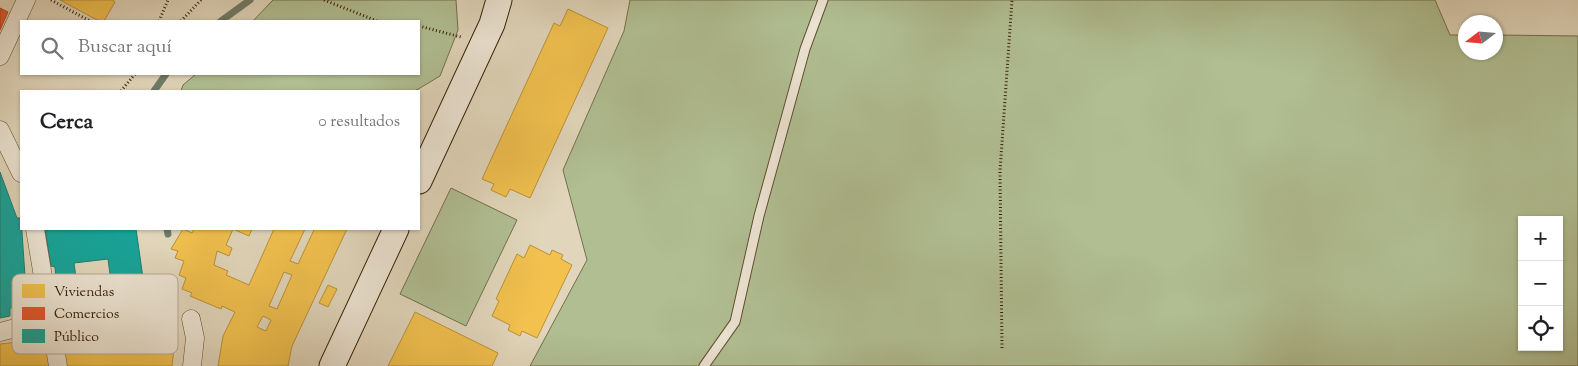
<!DOCTYPE html>
<html lang="es">
<meta charset="utf-8">
<style>
:root{--surface:#fff;--page:#f6f6f6;--text:#202124;--muted:#757577;--line:#e0e0e0}
body{margin:0;font-family:"Sorts Mill Goudy",serif;background:var(--page);color:var(--text)}
.controls{position:absolute;right:15px;bottom:15px;display:grid;overflow:hidden;border-radius:0px;box-shadow:0 1px 4px #0004}
.controls button{width:45px;height:45px;display:grid;place-items:center;padding:0;border:0;border-bottom:1px solid var(--line);background:var(--surface);color:var(--text);font:25px sans-serif}
.compass{position:absolute;left:1458px;top:15px;width:45px;height:45px;border-radius:50%;background:var(--surface);box-shadow:0 1px 4px #0004;rotate:254deg}
.list{margin:0;padding:0;list-style:none}
h2{display:flex;justify-content:space-between;align-items:center;height:65px;margin:0;padding:0 20px;font-size:21px}
h2 small{font-size:16px;font-weight:400;color:var(--muted)}
.icon{flex:none;width:28px;height:28px;fill:none;stroke:currentColor;stroke-width:2;stroke-linecap:round;stroke-linejoin:round}
.map{position:relative;flex:none;width:1578px;height:366px;overflow:hidden}
.search{position:absolute;background:var(--surface);box-shadow:0 1px 4px #0004;left:20px;top:20px;width:400px;height:55px;display:flex;align-items:center;gap:12px;box-sizing:border-box;padding:0 18px;border-radius:0px;color:var(--muted);font-size:19px}
.panel{position:absolute;background:var(--surface);box-shadow:0 1px 4px #0004;left:20px;top:90px;width:400px;height:140px;border-radius:0px}
.map>svg:first-child{display:block}
.green{fill:#b0be92;stroke:#746f4c;fill-rule:evenodd}
.homes{fill:#f2c14e;stroke:#ba9138;fill-rule:evenodd}
.shops{fill:#e4572e;stroke:#b04622}
.public{fill:#17a398;stroke:#217c6c}
.lines{fill:none;stroke-linecap:round;stroke-linejoin:round}
.stream{stroke:#707c68;stroke-width:7}
.lane-casing{stroke:#624e32;stroke-width:11}
.street-casing{stroke:#624e32;stroke-width:19}
.secondary-casing{stroke:#382005;stroke-width:27}
.path{stroke:#382005;stroke-width:3;stroke-dasharray:1 2.5;stroke-linecap:butt}
.lane{stroke:#ece4d3;stroke-width:9}
.street{stroke:#ece4d3;stroke-width:18}
.secondary{stroke:#ece4d3;stroke-width:25}
.key{fill:#ece4d3;stroke:#b6a995;stroke-width:1}
.key-label{font-size:14px;fill:#382005}
</style>
<div class="map">
<svg width="1578" height="366" viewBox="0 0 1578 366">
<rect width="100%" height="100%" fill="#e1d6bb"/>
<filter id="stains"><feTurbulence type="fractalNoise" baseFrequency=".004" numOctaves="4"/><feColorMatrix values="0 0 0 0 .2 0 0 0 0 .09 0 0 0 0 .02 0 0 0 .5 -.17"/></filter>
<radialGradient id="worn" r=".72"><stop offset=".6" stop-color="#630" stop-opacity="0"/><stop offset="1" stop-color="#630" stop-opacity=".3"/></radialGradient>
<g class="green">
<path d="M273 0H456L458 30 440 76 415 91H181L183 85 196 74H419V21H253Z"/>
<path d="M630 0H1435L1450 35H1465L1466 52H1496V35L1578 36V366H530L587 260 563 170 624 31ZM1522 220H1559V347H1522Z"/>
<path d="M451 188 517 220 466 326 400 294Z"/>
</g>
<g class="homes">
<path d="M60 0H113L115 2 104 21H99Z"/>
<path d="M568 9 608 28 530 198 510 189 506 197 491 190 494 184 482 179 554 23 560 26Z"/>
<path d="M183 229 192 233 194 229H233L226 245 232 248 229 256 217 251 214 265 228 271 226 275 249 285 274 229H305L290 261 298 264 314 230 311 229H347L292 346 288 366H218L223 336 235 312 222 306 221 309 190 296 192 293 182 289 186 278 179 275 184 261 175 258 178 251 171 249ZM284 272 292 275 277 309 269 306ZM263 316 271 320 266 331 257 327Z"/>
<path d="M233 229H252L249 236Z"/>
<path d="M530 245 550 255 552 250 563 255 561 259 572 265 537 338 522 331 520 336 508 330 510 325 492 316 499 301 496 299 517 254 524 258Z"/>
<path d="M328 285 337 289 328 307 319 303Z"/>
<path d="M79 301 82 320 164 310 174 348 172 366H65L58 303Z"/>
<path d="M415 312 498 353 492 366H388Z"/>
<path d="M46 339 50 366H0V344Z"/>
</g>
<path class="shops" d="M0 8 8 12 0 30Z"/>
<g class="public">
<path d="M0 172 17 218H21L25 276 30 280 31 301 26 308 25 305 10 308V316L0 318Z"/>
<path d="M45 229H136L145 292 113 297 108 259 74 263 79 301 58 303 55 267 51 266Z"/>
</g>
<g class="lines">
<g class="stream">
<path d="M221 21 250 0"/>
<path d="M154 91 166 74"/>
<path d="M167 229 168 234"/>
</g>
<g class="lane-casing">
<path id="lane" d="M704 366 735 322 759 216 780 140 805 49 823 0"/>
</g>
<g class="street-casing">
<g id="street">
<path d="M0 56 26 0"/>
<path d="M0 130 21 173"/>
<path d="M35 229 58 366"/>
<path d="M191 319 195 338 192 366"/>
<path d="M0 332 27 325 52 324"/>
</g>
</g>
<g class="secondary-casing">
<g id="secondary">
<path d="M419 181 492 24 499 0"/>
<path d="M332 366 396 229"/>
</g>
</g>
<g class="path">
<path d="M51 0 90 21"/>
<path d="M324 0 377 21"/>
<path d="M159 21 168 0"/>
<path d="M181 21 201 0"/>
<path d="M419 26 461 37"/>
<path d="M121 91 135 74"/>
<path d="M1002 348 1000 171 1012 0"/>
</g>
<use href="#lane" class="lane"/>
<use href="#street" class="street"/>
<use href="#secondary" class="secondary"/>
</g>
<rect x="12" y="274" width="166" height="80" rx="8" class="key"/>
<rect x="22" y="284" width="23" height="14" fill="#f2c14e"/>
<rect x="22" y="307" width="23" height="13" fill="#e4572e"/>
<rect x="22" y="329" width="23" height="14" fill="#17a398"/>
<g class="key-label">
<text x="54" y="296">Viviendas</text>
<text x="54" y="318">Comercios</text>
<text x="54" y="341">Público</text>
</g>
<rect width="100%" height="100%" filter="url(#stains)"/>
<rect width="100%" height="100%" fill="url(#worn)"/>
</svg>
<div class="controls">
<button>+</button>
<button>−</button>
<button><svg class="icon" aria-label="locate" viewBox="0 0 24 24"><circle cx="12" cy="12" r="6"/><path d="M12 2v4M12 18v4M2 12h4M18 12h4"/></svg></button>
</div>
<svg class="compass" viewBox="-18 -18 36 36"><path d="M0-13l5 13h-10z" fill="#e53935"/><path d="M0 13l5-13h-10z" fill="#757577"/></svg>
<div class="search"><svg class="icon" aria-label="search" viewBox="0 0 24 24"><circle cx="10" cy="10" r="6"/><path d="M15 15l6 6"/></svg>Buscar aquí</div>
<section class="panel">
<h2>Cerca<small>0 resultados</small></h2>
<ul class="list">
</ul>
</section>
</div>
